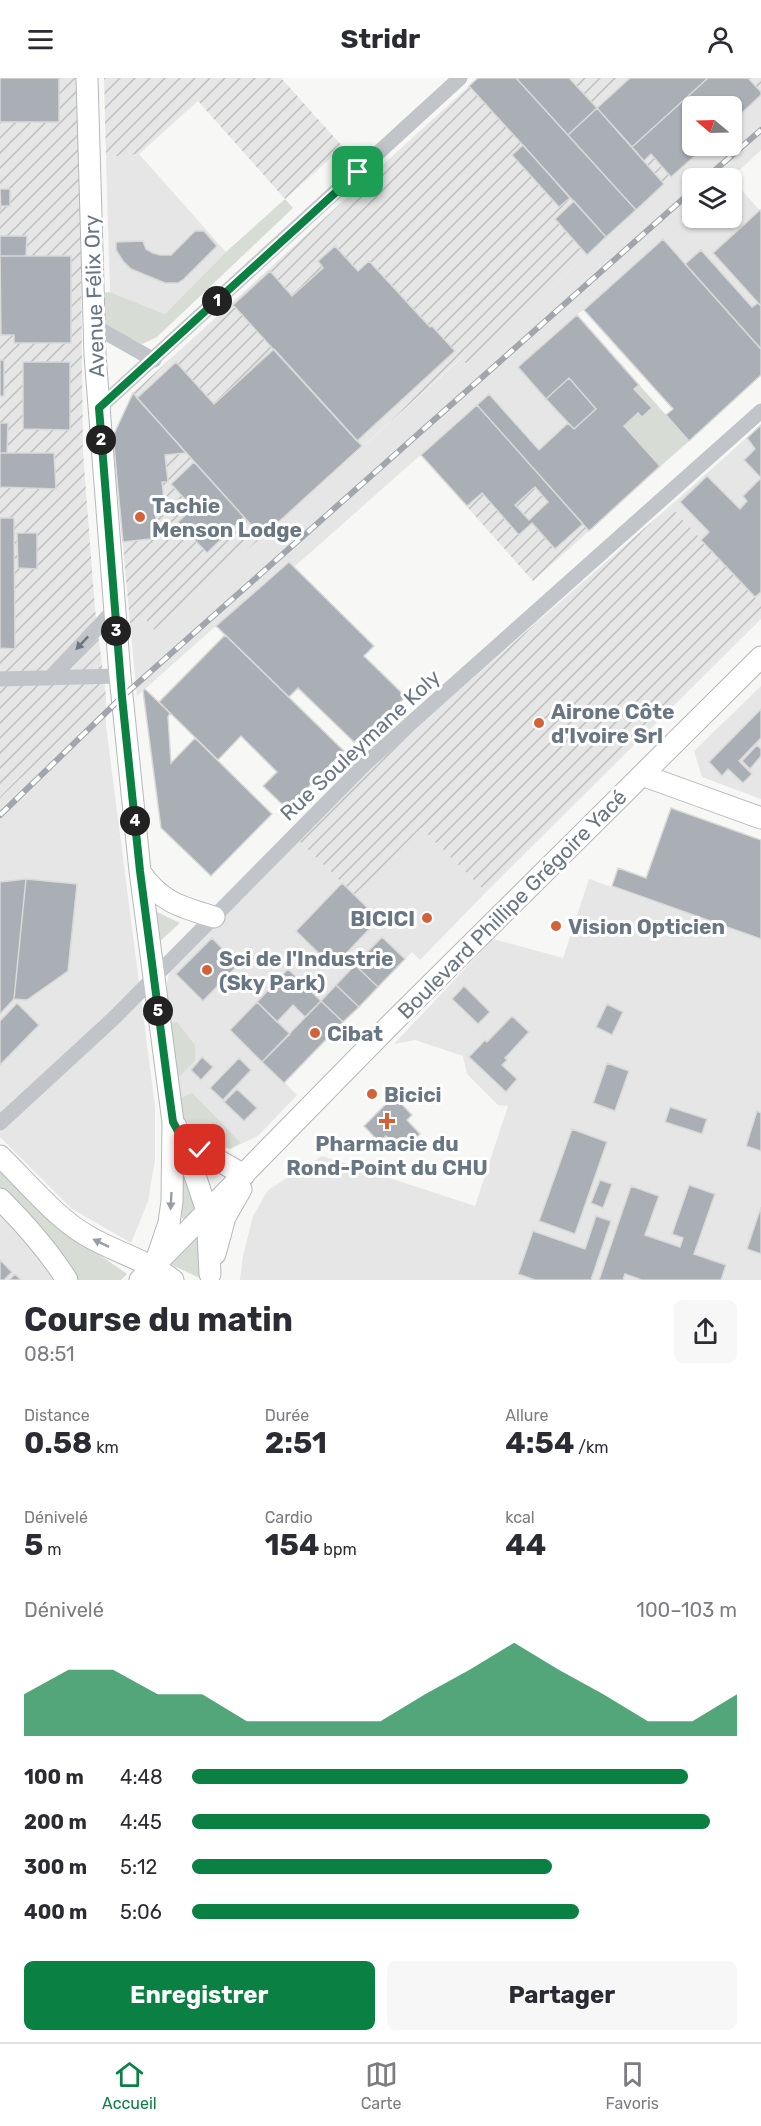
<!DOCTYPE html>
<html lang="fr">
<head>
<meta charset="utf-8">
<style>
  :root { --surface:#fff; --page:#f7f7f7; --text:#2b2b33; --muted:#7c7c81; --line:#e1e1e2; --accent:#0b8043 }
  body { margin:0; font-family:Rubik,sans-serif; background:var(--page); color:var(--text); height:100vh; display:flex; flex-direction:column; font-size:22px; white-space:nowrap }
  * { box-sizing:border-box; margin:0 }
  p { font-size:20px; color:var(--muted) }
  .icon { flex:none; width:33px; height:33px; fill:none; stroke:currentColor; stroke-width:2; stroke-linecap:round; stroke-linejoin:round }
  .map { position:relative; height:1202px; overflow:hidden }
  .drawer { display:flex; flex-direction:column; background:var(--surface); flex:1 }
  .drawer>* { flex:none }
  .needle { width:39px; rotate:289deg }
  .tools { position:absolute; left:682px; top:18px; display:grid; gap:12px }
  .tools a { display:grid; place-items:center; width:60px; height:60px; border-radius:9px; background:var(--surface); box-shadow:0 2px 4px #0004; font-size:30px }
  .pin { position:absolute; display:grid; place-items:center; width:51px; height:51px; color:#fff; margin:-26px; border-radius:12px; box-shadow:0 3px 9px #0006 }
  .km { position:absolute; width:30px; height:30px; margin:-15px; border-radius:50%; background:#222; color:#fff; font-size:16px; line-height:30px; text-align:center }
  .round { display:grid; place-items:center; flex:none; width:63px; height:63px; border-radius:9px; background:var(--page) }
  .headline { display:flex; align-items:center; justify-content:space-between; height:102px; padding:0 24px }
  h1 { font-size:33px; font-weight:700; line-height:45px }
  .figures { display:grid; grid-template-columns:repeat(3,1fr); gap:9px; height:102px; padding:6px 24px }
  .figures div { display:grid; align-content:center }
  .figures b { font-size:30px; font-weight:700 }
  .figures small { font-size:16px; font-weight:400 }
  .figures p { font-size:16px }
  .chart { height:168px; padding:12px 24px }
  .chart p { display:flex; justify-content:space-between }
  .chart svg { width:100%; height:108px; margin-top:6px; fill:var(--accent); opacity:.7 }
  .primary-button { display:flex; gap:12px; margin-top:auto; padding:12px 24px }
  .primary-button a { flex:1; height:69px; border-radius:9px; background:var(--accent); color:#fff; font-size:24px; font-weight:700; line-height:69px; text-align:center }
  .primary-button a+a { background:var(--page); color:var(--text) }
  ul { padding:0 24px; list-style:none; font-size:20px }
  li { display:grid; grid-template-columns:96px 72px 1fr; align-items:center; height:45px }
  li i { height:15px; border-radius:8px; background:var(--accent) }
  header { display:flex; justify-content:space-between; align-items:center; height:78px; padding:0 24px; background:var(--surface); font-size:27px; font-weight:700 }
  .menu { display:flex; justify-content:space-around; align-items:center; height:84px; border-top:2px solid var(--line); background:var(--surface); font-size:16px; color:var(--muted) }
  .menu a { display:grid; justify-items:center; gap:3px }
  .menu .active { color:var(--accent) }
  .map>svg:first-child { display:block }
  .built { fill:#e5e6e5 }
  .industrial { fill:url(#industrial-furrows) }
  .green { fill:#d7dcd4 }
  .building { fill:#a9afb5; stroke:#d9d9d7; stroke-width:1.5; fill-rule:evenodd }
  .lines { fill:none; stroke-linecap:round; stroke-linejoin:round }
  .secondary-casing { stroke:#b4b8bc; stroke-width:23 }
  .street { stroke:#c1c4c8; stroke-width:15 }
  .secondary { stroke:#fff; stroke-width:21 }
  .rail-casing { stroke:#a1a6ac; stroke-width:6 }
  .rail { stroke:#fff; stroke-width:4; stroke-dasharray:11; stroke-linecap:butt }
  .oneway { fill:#697683 }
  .oneway2 { fill:#969fa8 }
  .route-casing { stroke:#fff; stroke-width:12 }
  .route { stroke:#0b8043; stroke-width:8 }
  .poi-dot { fill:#d36239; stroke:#fff; stroke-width:2 }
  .labels { text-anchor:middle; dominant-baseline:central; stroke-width:6; stroke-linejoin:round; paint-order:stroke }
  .street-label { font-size:21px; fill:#697683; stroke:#fff }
  .poi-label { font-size:21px; font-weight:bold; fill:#697683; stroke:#fff; text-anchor:start }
</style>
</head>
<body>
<header><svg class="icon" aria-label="menu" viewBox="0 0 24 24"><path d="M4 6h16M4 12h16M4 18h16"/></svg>Stridr<svg class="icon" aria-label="person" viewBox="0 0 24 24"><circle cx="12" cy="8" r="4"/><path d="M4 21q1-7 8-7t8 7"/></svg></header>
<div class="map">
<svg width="761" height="1202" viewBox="0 0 761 1202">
  <defs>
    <pattern id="industrial-furrows" width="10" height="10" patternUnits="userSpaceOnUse" patternTransform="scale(1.5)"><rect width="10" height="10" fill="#e5e6e5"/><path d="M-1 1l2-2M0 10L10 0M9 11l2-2" fill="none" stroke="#bebfbf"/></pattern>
  </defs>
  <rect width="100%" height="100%" fill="#f7f7f5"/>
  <path class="built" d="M761,17v55l-30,28h-38v40h39v-39l29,33v137l-177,-39 -7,4 112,127 -100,90 -112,-126 -183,162 -6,-5 -151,134 -7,-73 17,-3 7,10 108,-93 200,-179 5,6 239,-218h26v-24z
    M139,76l87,98 -61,62 -55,-22 -4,-135z
    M761,347v179l-91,-98z
    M761,608v113l-59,-22 -8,-26z
    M106,619v29l49,381v53l-7,41 -17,42 -59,-34 -72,-72v-339z
    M421,750l65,64 -66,68 -8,-8 -127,131 12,12 -39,41 -28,13 -23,-9 -29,-26v-36l-13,-88 5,-19 128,-131 57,55z
    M589,801l172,60v341h-521l3,-24 10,-40 15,-26 54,-34 153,50 33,-100 -10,-1 -31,-31 -4,-18 -48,-16 -21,4 99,-105 70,19z
    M0,1133l22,23 34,46h-56z"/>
  <path class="industrial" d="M0,0h79l4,375 12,156 11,88 -106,101z
    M104,0h177l62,69 -58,52 -87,-98 -59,53 -33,3z
    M478,0h283v17l-29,27v-16h-39v40h13l-239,218 -6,-6 -199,179 -108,93 -8,-10 -16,3 -17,-187 20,-43z
    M477,327l112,126 -56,50 -112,-126z
    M670,428l91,98v15l-275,273 -65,-64 -66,67 -57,-55 78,-77z"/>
  <path class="green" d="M285,121l8,9 -136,129 -15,7 -35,-16 -5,-11v-24l8,-1 55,22 61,-62z
    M639,307l50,56 -29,25 -36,-40 14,-13 4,4 9,-8 -17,-20z
    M155,833l25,12 -22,20z
    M177,944l18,23v16l-17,17 -7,-55z
    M192,1015l49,50 -11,6 -23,-9 -29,-26 -1,-14z
    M178,1076l20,52 -13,14 -5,-4z
    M0,1091l58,57 69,48 -6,6h-43l-41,-56 -37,-37z
    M202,1153l2,49 -34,-16z"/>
  <path class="building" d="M0,0h59v44h-59z
    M478,0h38l120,132 -30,27 -137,-151z
    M516,0h53l28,30 -29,27z
    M630,0h78l-76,69 -35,-39z
    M708,0h40l13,14v3l-29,27v-16h-39v40h13l-35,31 -20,-23 -7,7 -12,-14z
    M597,30l67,76 -28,26 -68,-75z
    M523,67l47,53 -11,9 -47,-52z
    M0,111h10v17h-9v5z
    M574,123l32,36 -19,18 -32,-36z
    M760,132l1,2v94l-48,-53z
    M195,153h9l13,15 -33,33 -6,4h-13l-34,-14 -8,-8 -7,-11v-8l27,-1 3,8 7,4 7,2h11z
    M0,158h27l-1,20h-26z
    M663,161l98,110v26l-72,66 -23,-26 7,-6 -89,-99z
    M335,168l23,25 11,-10 61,66 2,-1 23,25 -98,90 -124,-136 37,-34 22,25 31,-28 -5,-7z
    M701,172l51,57 6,-4 3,3v43l-76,-85z
    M0,178h71v87h-57v-8h-13z
    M577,237l62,70 -5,4 18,19 -10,9 -4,-4 -14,13 36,40 -71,65 -112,-126 12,-11 50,56 29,-27 6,6 22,-20 -27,-31 -23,21 -28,-32z
    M274,271l88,97 -100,91 -125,-139 39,-36 38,42z
    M0,282h4v36h-4z
    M23,284h47v68l-47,-1z
    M569,300l27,31 -22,20 -28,-30z
    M133,315l53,60 -21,2 3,27h-6l2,17 -10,1 4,38 -35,4 -10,-106z
    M477,327l106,119 -28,25 -23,-26 -13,12 -37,-42 -15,13 -46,-51zM535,409l13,15 -19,18 -14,-15z
    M0,345h8l-1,30h-7z
    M761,347v53l-17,-18 11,-11 -8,-11z
    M0,375h54l2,36 -56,-2z
    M194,384l50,55 -37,36 -29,-31 15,-14 -22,-24z
    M707,398l33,33 7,-8 -4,-5 18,-18v114l-6,5 -54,-57 8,-8 -29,-30z
    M0,440h14l1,131 -15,-1z
    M17,455h20v36l-19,-1z
    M289,484l85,84 -10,10 42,41 -52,45 -56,-54 -9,9 -73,-71z
    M225,557l119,116 -57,58 -24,-23 14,-14 -36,-36 -23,24 -59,-58z
    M145,611l25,24 -2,4 3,46 24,-25 77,76 -61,62 -50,-48 -18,-137z
    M761,631v29l-22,23 13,13 -9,9 -15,-14 -6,7 -13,-14z
    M757,667l4,4v7l-11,13 -8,-8z
    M671,730l90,32v99l-149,-53 6,-18 28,10z
    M26,801l-12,120 -14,15v-132z
    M26,801l51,5 -9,87 -41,29 -13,-1z
    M342,805l37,36 -46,48 -37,-36z
    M382,859l23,22 -27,28 -23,-22z
    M212,860l26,27 -35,36 -27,-27z
    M355,887l23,22 -19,20 -23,-22z
    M288,891l33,32 -16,16 -12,-12 -16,17 -20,-20z
    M336,907l23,22 -16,15 -22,-21z
    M464,908l26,26 -12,12 -26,-25z
    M321,923l22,21 -59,61 -22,-21z
    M257,924l33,32 -28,28 -32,-32z
    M17,925l22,22 -39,40v-44z
    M607,926l16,8 -11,23 -16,-8z
    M512,938l17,16 -24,26 2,2 -5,5 15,14 -11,13 -37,-35 16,-17 2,2z
    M202,979l11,10 -12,13 -10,-10z
    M239,980l12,12 -28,30 -13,-12z
    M607,985l22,8 -14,40 -22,-8z
    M237,1011l20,19 -13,13 -20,-19z
    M394,1018l18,19 -5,5 13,14 -18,18 -16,-16 -7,6 -15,-16z
    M670,1029l37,12 -5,15 -37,-12z
    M757,1033l4,2v38l-15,-5z
    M572,1051l35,13 -32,92 -36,-13z
    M600,1102l12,4 -9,24 -12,-5z
    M689,1107l26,9 -21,60 32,11 -5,15h-79l-17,-6 -2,6h-24l32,-94 28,10 -14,39 35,12 3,-9 -11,-4z
    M761,1129v47l-14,-5z
    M596,1138l15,5 -20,59h-56l-17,-6 15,-43 52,18z
    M0,1182l12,12 -8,8h-4z
    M15,1196l6,6h-12z"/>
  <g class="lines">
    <g class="secondary-casing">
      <path id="secondary" d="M87,0l8,277 25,321 20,195 33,251 -1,79 -3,22 -15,44
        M642,697l119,43
        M140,794c21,30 40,35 74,45
        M175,1047l8,15 24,71 3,63
        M183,1062l61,35
        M0,1078c25,24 56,62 86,79 28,17 61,25 87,45
        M0,1121c25,25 48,51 67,81
        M215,1176l10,-37 16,-28
        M140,1202l254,-259 367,-364"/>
    </g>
    <path class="street" d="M94,248l60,34
      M99,330l361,-330
      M50,600l65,-69
      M0,601l120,-3
      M0,1045l114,-105 252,-255 395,-352"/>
    <use href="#secondary" class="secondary"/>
    <g class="rail-casing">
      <path id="rail" d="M706,100l55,-48
        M0,737l122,-118 571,-507"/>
    </g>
    <use href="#rail" class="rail"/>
  </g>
  <defs><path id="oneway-solid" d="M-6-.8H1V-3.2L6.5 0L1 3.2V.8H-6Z" transform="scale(1.5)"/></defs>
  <use class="oneway" href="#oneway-solid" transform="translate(82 565) rotate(133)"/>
  <g class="oneway2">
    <use href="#oneway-solid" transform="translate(171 1123) rotate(93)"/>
    <use href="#oneway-solid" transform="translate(101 1165) rotate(-154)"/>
  </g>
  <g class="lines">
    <g class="route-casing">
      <path id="route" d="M200,1072l-17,-10 -10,-18 -5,-36 -28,-215 -18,-174 -23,-289 259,-236"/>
    </g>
    <use href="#route" class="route"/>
  </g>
  <g class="poi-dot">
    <circle cx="140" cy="439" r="6"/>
    <circle cx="539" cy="645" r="6"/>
    <circle cx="427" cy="840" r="6"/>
    <circle cx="556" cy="848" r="6"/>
    <circle cx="207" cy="892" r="6"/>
    <circle cx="315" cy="955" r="6"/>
    <circle cx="372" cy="1016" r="6"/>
    <path d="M384 1034h6v6h6v6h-6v6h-6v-6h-6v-6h6z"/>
  </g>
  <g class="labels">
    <g class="street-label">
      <text transform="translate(94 218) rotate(-92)">Avenue Félix Ory</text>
      <text transform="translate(360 667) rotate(-43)">Rue Souleymane Koly</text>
      <text transform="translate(512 826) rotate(-45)">Boulevard Phillipe Grégoire Yacé</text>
    </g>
    <g class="poi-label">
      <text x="152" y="427">Tachie<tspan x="152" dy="24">Menson Lodge</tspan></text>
      <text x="551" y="633">Airone Côte<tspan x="551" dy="24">d'Ivoire Srl</tspan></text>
      <text x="415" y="840" text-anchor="end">BICICI</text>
      <text x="568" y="848">Vision Opticien</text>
      <text x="219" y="880">Sci de l'Industrie<tspan x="219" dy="24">(Sky Park)</tspan></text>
      <text x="327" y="955">Cibat</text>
      <text x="384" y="1016">Bicici</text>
      <text x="387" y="1065" text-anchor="middle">Pharmacie du<tspan x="387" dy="24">Rond-Point du CHU</tspan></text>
    </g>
  </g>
</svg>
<div class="tools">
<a><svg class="needle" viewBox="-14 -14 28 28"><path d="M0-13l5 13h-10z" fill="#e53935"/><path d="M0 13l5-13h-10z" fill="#7c7c81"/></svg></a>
<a><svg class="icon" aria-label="layers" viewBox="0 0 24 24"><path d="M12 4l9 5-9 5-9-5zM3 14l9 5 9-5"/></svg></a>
</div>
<div class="pin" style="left:358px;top:94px;background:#1e9e55"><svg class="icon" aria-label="arrive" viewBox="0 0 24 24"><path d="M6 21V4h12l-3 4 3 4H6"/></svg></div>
<div class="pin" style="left:200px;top:1072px;background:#d93025"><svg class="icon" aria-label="check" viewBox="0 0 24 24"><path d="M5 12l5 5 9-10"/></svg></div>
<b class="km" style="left:217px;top:223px">1</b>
<b class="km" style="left:101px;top:362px">2</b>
<b class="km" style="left:116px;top:553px">3</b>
<b class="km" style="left:135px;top:743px">4</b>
<b class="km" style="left:158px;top:933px">5</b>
</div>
<section class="drawer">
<div class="headline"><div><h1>Course du matin</h1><p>08:51</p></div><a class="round"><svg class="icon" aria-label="share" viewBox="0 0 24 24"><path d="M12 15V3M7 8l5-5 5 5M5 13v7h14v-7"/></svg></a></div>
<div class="figures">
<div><p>Distance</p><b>0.58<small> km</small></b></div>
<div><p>Durée</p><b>2:51</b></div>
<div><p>Allure</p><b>4:54<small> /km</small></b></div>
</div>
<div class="figures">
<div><p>Dénivelé</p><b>5<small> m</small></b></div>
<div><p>Cardio</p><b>154<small> bpm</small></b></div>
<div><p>kcal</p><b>44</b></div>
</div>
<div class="chart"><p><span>Dénivelé</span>100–103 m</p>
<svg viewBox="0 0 160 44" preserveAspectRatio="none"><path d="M0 44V27L10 17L20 17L30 27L40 27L50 38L60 38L70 38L80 38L90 27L100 17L110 6L120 17L130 27L140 38L150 38L160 27V44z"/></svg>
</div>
<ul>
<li><b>100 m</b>4:48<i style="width:91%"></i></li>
<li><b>200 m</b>4:45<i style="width:95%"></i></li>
<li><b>300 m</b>5:12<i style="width:66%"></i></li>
<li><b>400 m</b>5:06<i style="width:71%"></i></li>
</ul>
<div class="primary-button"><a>Enregistrer</a><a>Partager</a></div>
</section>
<nav class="menu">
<a class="active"><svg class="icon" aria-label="home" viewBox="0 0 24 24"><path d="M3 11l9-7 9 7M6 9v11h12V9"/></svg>Accueil</a>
<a><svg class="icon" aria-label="map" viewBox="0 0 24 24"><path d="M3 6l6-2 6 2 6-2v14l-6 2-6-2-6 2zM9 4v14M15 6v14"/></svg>Carte</a>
<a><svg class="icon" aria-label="saved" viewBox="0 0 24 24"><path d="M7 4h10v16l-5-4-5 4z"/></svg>Favoris</a>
</nav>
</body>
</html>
